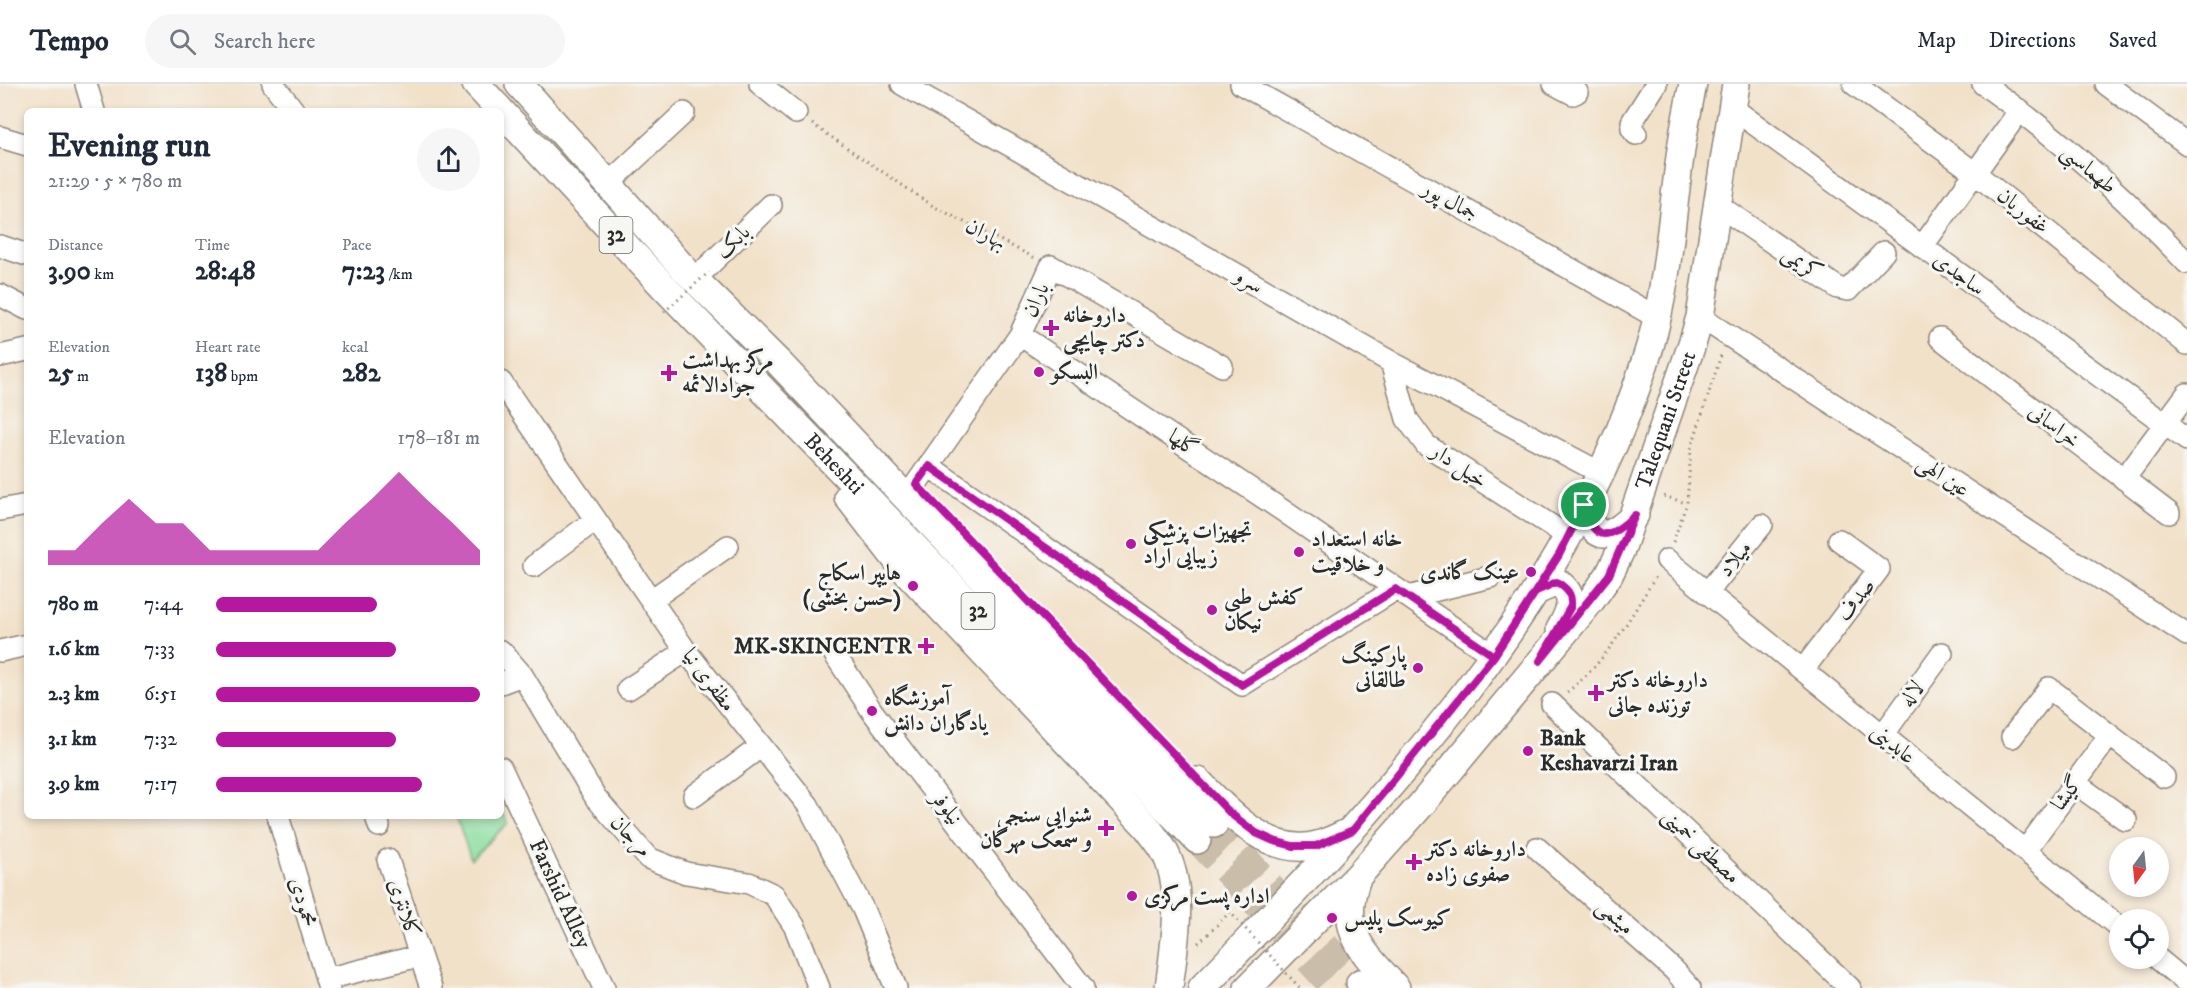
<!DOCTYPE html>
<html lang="en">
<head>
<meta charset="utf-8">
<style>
  :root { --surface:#fff; --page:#f6f6f7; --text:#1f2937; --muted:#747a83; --line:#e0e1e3; --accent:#b5179e }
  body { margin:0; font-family:"IM FELL DW Pica",Amiri,serif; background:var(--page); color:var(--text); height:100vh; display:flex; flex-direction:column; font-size:22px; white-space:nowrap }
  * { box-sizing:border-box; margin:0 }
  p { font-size:20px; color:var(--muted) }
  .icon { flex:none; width:33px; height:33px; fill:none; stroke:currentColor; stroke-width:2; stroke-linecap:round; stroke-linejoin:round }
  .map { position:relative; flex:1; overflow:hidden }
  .sheet { position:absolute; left:24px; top:24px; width:480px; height:711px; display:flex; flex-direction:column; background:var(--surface); border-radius:9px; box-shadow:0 3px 9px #0003 }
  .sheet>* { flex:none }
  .needle { width:39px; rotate:195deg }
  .tools { position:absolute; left:2109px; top:753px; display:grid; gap:12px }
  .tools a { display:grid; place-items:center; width:60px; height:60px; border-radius:50%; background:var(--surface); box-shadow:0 3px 9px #0003; font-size:30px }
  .pin { position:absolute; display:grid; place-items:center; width:51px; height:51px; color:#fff; margin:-26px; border:3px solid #fff; border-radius:50%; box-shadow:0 2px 6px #0007 }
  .round { display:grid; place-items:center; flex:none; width:63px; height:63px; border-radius:32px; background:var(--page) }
  .summary { display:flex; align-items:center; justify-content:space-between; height:102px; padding:0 24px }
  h1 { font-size:33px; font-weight:700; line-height:45px }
  .stats { display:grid; grid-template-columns:repeat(3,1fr); gap:9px; height:102px; padding:6px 24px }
  .stats div { display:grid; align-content:center }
  .stats b { font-size:26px; font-weight:700 }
  .stats small { font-size:16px; font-weight:400 }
  .stats p { font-size:16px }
  .chart { height:168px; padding:12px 24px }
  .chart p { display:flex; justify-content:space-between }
  .chart svg { width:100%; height:108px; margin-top:6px; fill:var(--accent); opacity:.7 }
  ul { padding:0 24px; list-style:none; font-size:20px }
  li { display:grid; grid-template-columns:96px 72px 1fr; align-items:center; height:45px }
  li i { height:15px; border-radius:8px; background:var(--accent) }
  header { display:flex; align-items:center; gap:36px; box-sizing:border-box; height:84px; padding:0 30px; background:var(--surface); border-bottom:2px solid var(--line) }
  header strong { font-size:28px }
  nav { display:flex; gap:33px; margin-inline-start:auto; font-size:21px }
  .search { width:420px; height:54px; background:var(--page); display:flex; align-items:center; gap:15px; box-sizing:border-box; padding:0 21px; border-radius:33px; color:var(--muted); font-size:22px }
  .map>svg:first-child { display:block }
  .green { fill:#8bde9f; stroke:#5b8465; stroke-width:1.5 }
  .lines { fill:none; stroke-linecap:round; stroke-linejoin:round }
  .major-tunnel { stroke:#cabda9; stroke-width:27; stroke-dasharray:27 14; stroke-linecap:butt }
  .minor-casing { stroke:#8e867a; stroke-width:24 }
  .major-casing { stroke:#8e867a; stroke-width:30 }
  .path { stroke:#8e867a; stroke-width:3; stroke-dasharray:1.5 4.5; stroke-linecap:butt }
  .minor { stroke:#fff; stroke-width:21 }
  .major { stroke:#fff; stroke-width:27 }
  .path-bridge { stroke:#8e867a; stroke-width:3; stroke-dasharray:1.5 4.5; stroke-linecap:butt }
  .route-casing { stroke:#fff; stroke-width:12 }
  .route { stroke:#b5179e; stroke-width:8 }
  .poi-dot { fill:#b5179e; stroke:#f6f6f2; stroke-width:2 }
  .labels { text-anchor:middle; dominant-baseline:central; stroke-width:6; stroke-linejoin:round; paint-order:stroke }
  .shield { fill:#f6f6f2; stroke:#686867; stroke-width:1.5 }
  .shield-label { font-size:21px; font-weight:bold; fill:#2b2b2b }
  .street-label { font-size:22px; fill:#2b2b2b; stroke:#f6f6f2 }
  .poi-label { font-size:22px; font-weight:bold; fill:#2b2b2b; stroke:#f6f6f2; text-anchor:start }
</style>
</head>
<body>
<header>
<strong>Tempo</strong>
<div class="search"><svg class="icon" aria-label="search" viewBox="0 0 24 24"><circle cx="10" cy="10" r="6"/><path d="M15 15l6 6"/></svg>Search here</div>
<nav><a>Map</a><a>Directions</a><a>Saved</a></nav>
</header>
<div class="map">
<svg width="2187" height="904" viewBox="0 0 2187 904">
  <rect width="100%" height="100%" fill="#f6f6f2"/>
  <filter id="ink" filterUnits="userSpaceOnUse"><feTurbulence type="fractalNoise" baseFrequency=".0167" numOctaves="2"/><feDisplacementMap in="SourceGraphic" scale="12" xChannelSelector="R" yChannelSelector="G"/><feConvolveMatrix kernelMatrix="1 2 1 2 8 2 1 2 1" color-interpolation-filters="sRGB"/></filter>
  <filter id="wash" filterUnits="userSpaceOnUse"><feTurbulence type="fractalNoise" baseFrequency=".008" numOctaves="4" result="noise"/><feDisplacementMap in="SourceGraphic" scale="24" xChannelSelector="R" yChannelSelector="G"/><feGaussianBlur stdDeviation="1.35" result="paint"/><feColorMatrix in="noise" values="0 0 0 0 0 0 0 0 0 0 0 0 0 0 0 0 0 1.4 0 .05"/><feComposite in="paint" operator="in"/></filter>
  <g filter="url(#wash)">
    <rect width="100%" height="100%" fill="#f2e1c9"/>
    <path class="green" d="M501,724l7,15 -37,36 -15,-43h45z"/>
  </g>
  <g filter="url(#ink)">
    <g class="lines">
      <path class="major-tunnel" d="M1214,740l146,159
        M1197,756l137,148"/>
      <g class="minor-casing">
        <path id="minor" d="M86,0l8,27
          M273,0l21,27
          M760,0l36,29
          M902,0l489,278 208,110
          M1241,0l417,234
          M1554,0l19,10 4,-2
          M1854,0l121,89 212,171
          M1983,0c74,52 142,113 204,179
          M2106,0l81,60
          M1731,23l456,333
          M1636,50l-4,-5v-7l24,-38
          M0,53l27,8
          M609,99l75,-70
          M1715,119l123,85 10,2 36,-38
          M0,162l27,9
          M1922,163l98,-137
          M694,196l77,-75
          M0,211l27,14
          M1700,233l487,318
          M1020,251l262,175 212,146
          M1940,254l229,175
          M0,272l27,-6
          M1391,278l16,57 19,26 143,92
          M501,298l185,269 122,154 55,104 33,79
          M929,382l313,219 154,-96
          M2124,395l63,-85
          M916,400l104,-149 31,-69 171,100
          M0,426l27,-5
          M1667,476l453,368
          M534,482l61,-46
          M1707,509l55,-68
          M1408,513l82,-20
          M651,516l77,-54
          M0,567l27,-6
          M501,567l21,24 74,123 52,60 38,15 63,10 25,12 21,32 24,61
          M835,571l37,56 211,277
          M1803,586l76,-101 -40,-29
          M501,599l21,-8
          M628,605l58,-38
          M1552,620l298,284
          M1883,651l59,-82
          M2012,653l37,-49 115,89
          M501,684l103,220
          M2075,699l51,37
          M694,712l66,-49
          M278,732l51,172
          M376,732l3,10
          M1537,764l137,122 16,18
          M2025,767l84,-115
          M388,776l43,128
          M2157,874l30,25
          M326,895l93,-23"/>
      </g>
      <g class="major-casing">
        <g id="major">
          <path id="s1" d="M476,0l188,203 533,553"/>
          <path d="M519,0l166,186 96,95 433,459"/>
          <path d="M848,413l55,71 244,259c5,7 11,14 16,22 23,39 11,97 6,139"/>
          <path d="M1584,421c10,40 26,34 51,10"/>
          <path d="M1536,507l21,-9c20,14 14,28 3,47"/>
          <path d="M1198,697c29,30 71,77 119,64 10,-2 20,-8 30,-12"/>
          <path d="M1357,794c-19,53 5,73 39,110"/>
          <path d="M1360,899l5,5"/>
          <path d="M1202,904c181,-186 372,-388 448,-642 18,-62 21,-126 30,-189 3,-24 8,-49 13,-73"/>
          <path id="s2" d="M1248,904l110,-112 63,-71 169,-203 19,-27 12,-25 72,-209 7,-24 36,-233"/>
        </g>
      </g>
      <path class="path" d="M812,40l121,82 102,52
        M1664,412l22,7
        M1673,458l14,-39 4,-54 30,-94
        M1567,608c40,-30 63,-75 90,-117
        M1198,859l10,-9"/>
      <use href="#minor" class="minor"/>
      <use href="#major" class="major"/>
      <path class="path-bridge" d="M664,228l45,-40
        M1208,850l22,-22 70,76"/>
    </g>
  </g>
  <g class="lines" filter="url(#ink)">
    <g class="route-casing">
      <path id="route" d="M1584,421l-25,50 -65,101 -98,-67 -154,96 -313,-219 -13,18 315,330 25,19 18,8 19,5h23l37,-16 141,-174 42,-65 21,-9c10,7 15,11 14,24l-31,55 69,-86 26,-60c-25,24 -41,30 -51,-10"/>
    </g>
    <use href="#route" class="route"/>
  </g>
  <g class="poi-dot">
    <path d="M1048 235h6v6h6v6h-6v6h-6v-6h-6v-6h6z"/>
    <circle cx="1039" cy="288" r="6"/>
    <path d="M666 280h6v6h6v6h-6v6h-6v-6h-6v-6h6z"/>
    <circle cx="1131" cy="460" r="6"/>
    <circle cx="1299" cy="468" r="6"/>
    <circle cx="1531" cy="488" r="6"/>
    <circle cx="913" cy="502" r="6"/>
    <circle cx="1212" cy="526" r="6"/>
    <path d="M923 553h6v6h6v6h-6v6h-6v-6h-6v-6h6z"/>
    <circle cx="1418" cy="584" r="6"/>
    <path d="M1593 600h6v6h6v6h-6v6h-6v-6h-6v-6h6z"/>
    <circle cx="872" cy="627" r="6"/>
    <circle cx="1528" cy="667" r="6"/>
    <path d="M1103 735h6v6h6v6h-6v6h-6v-6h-6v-6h6z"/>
    <path d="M1411 769h6v6h6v6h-6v6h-6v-6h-6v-6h6z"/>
    <circle cx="1132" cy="812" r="6"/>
    <circle cx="1332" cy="834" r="6"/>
  </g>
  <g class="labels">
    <g class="shield">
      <rect x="599.5" y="133" width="33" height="36" rx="4.5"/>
      <rect x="961.5" y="509" width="33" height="36" rx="4.5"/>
    </g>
    <g class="shield-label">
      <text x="616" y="151">32</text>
      <text x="978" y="527">32</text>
    </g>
    <g class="street-label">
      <text transform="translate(2089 85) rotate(40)">طهماسبی</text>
      <text transform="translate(1450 117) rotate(29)">جمال پور</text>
      <text transform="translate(2023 127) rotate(39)">غفوریان</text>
      <text transform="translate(986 150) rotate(28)">بهاران</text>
      <text transform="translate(733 158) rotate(-44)">بابک</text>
      <text transform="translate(1802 179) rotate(35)">کریمی</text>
      <text transform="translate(1959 190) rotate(36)">ساجدی</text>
      <text transform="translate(1249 197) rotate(30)">سرو</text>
      <text transform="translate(1036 216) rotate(-66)">باران</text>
      <text stroke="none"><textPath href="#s2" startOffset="714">Talequani Street</textPath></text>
      <text transform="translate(2054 342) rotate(37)">خراسانی</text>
      <text transform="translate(1183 359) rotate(34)">گلها</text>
      <text stroke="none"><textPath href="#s1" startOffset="522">Beheshti</textPath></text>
      <text transform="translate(1459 382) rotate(34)">خیل دار</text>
      <text transform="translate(1943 392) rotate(33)">عین الهی</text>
      <text transform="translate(1735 475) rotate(-51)">میلاد</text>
      <text transform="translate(1856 516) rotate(-53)">صدف</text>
      <text transform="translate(709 596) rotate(53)">مظفری نیا</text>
      <text transform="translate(1912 610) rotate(-54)">لاله</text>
      <text transform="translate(1893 660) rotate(39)">عابدینی</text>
      <text transform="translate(2067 709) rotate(-54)">گیشا</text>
      <text transform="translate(947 724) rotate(53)">نیلوفر</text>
      <text transform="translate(631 752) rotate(46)">مرجان</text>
      <text transform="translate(1701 762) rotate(44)">مصطفی خمینی</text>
      <text transform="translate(560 810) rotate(65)">Farshid Alley</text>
      <text transform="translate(303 818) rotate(74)">محمودی</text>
      <text transform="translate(404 824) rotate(72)">کلانتری</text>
      <text transform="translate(1615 833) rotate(42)">میثمی</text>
    </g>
    <g class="poi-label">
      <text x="1063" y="231">داروخانه<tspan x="1063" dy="25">دکتر چایچی</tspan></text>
      <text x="682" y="276">مرکز بهداشت<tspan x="682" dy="25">جوادالائمه</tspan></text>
      <text x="1051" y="288">البسکو</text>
      <text x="1143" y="447">تجهیزات پزشکی<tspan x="1143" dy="25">زیبایی آراد</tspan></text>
      <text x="1311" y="455">خانه استعداد<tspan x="1311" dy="25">و خلاقیت</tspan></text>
      <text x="1519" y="488" text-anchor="end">عینک گاندی</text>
      <text x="901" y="489" text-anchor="end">هایپر اسکاج<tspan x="901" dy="25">(حسن بخشی)</tspan></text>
      <text x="1224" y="513">کفش طبی<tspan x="1224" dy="25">نیکان</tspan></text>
      <text x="912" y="562" text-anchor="end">MK-SKINCENTR</text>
      <text x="1406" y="571" text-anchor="end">پارکینگ<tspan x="1406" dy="25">طالقانی</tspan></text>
      <text x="1608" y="596">داروخانه دکتر<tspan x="1608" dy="25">توزنده جانی</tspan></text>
      <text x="884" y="614">آموزشگاه<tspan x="884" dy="25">یادگاران دانش</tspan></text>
      <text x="1540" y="654">Bank<tspan x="1540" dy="25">Keshavarzi Iran</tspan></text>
      <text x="1092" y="731" text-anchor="end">شنوایی سنجی<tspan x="1092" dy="25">و سمعک مهرگان</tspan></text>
      <text x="1426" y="765">داروخانه دکتر<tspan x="1426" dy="25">صفوی زاده</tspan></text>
      <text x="1144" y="812">اداره پست مرکزی</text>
      <text x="1344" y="834">کیوسک پلیس</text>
    </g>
  </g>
</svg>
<div class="tools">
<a><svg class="needle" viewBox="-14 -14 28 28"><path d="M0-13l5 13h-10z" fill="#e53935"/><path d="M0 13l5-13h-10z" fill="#747a83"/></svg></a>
<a><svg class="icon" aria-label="locate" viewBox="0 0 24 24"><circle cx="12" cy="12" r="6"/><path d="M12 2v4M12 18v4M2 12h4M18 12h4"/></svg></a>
</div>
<div class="pin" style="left:1584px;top:421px;background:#1e9e55"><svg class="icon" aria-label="arrive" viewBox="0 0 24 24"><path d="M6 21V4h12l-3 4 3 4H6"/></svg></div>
<section class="sheet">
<div class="summary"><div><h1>Evening run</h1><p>21:29 · 5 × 780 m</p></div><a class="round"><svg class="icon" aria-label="share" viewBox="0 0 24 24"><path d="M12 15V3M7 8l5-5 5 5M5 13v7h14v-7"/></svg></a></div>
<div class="stats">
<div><p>Distance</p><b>3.90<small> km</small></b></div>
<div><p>Time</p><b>28:48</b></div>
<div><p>Pace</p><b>7:23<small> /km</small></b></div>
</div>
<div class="stats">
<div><p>Elevation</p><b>25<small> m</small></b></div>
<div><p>Heart rate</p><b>138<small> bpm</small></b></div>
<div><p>kcal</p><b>282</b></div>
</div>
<div class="chart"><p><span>Elevation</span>178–181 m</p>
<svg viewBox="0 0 160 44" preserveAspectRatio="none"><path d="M0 44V38L10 38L20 27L30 17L40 27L50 27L60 38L70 38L80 38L90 38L100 38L110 27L120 17L130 6L140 17L150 27L160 38V44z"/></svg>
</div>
<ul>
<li><b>780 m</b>7:44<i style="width:61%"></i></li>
<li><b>1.6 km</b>7:33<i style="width:68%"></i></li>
<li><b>2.3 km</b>6:51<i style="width:100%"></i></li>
<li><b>3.1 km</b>7:32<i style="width:68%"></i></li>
<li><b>3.9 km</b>7:17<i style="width:78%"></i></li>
</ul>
</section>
</div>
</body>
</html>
